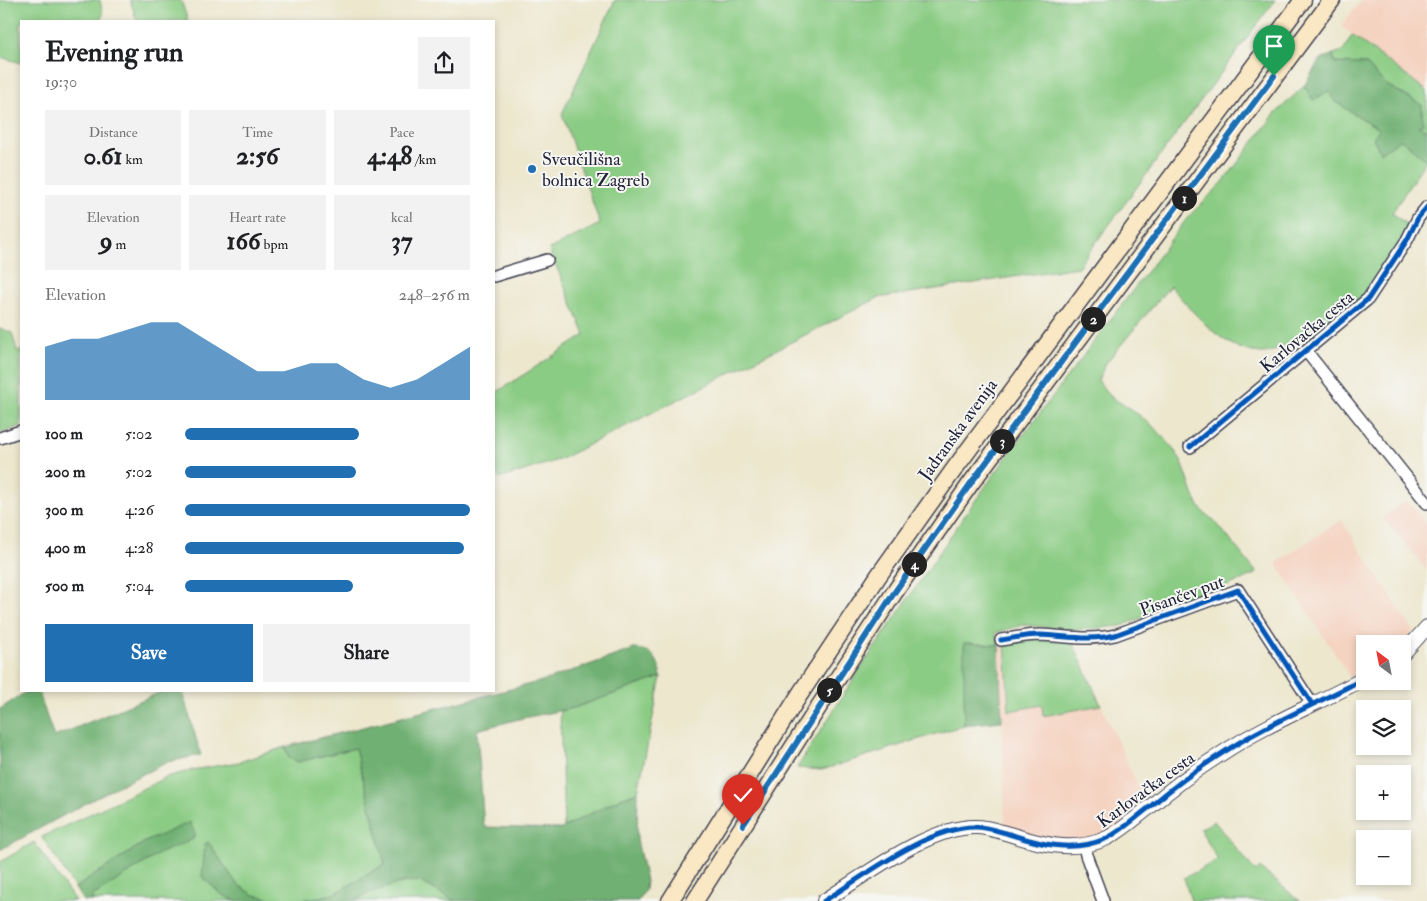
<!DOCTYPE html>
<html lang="en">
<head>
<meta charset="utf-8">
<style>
  :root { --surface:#fff; --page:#f2f2f2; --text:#202124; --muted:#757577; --accent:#1f6fb2 }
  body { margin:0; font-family:"IM FELL Double Pica",serif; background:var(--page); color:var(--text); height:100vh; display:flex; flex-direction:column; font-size:19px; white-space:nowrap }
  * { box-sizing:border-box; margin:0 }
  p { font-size:16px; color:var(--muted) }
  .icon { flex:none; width:28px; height:28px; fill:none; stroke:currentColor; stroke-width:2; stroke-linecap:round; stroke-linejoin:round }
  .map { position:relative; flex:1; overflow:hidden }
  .side { position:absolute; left:20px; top:20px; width:475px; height:672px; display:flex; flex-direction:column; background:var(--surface); border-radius:0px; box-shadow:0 2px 8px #0003 }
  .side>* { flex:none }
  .needle { width:32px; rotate:328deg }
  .buttons { position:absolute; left:1356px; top:635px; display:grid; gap:10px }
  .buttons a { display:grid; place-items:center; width:55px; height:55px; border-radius:0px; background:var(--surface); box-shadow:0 2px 8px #0003; font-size:25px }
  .pin { position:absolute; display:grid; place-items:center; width:42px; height:42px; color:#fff; margin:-51px -21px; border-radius:50% 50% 50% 0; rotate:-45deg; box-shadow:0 0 5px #0007 }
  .pin .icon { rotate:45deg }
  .km { position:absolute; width:25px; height:25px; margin:-12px; border-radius:50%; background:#222; color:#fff; font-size:14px; line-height:25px; text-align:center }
  .round { display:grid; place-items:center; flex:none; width:52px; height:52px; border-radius:0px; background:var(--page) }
  .overview { display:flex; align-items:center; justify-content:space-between; height:85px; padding:0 25px }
  h1 { font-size:28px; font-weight:700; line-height:38px }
  .figures { display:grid; grid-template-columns:repeat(3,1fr); gap:8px; height:85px; padding:5px 25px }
  .figures div { display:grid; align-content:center; border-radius:0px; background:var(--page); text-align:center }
  .figures b { font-size:25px; font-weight:700 }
  .figures small { font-size:14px; font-weight:400 }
  .figures p { font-size:14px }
  .chart { height:140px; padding:10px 25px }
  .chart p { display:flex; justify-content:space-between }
  .chart svg { width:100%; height:90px; margin-top:5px; fill:var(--accent); opacity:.7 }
  .primary-button { display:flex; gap:10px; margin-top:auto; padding:10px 25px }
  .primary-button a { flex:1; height:58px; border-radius:0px; background:var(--accent); color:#fff; font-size:20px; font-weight:700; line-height:58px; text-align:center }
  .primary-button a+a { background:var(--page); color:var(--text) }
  ul { padding:0 25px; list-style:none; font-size:16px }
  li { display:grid; grid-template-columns:80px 60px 1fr; align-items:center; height:38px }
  li i { height:12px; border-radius:6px; background:var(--accent) }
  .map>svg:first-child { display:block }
  .built { fill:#f5d3c1 }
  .green { fill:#8bcc84; stroke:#567760 }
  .forest { fill:#70b072; stroke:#496956 }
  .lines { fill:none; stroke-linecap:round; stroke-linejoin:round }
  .minor-casing { stroke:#404051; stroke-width:14 }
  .tertiary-casing { stroke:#404051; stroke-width:16 }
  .secondary-casing { stroke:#404051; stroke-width:19 }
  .minor { stroke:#fff; stroke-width:11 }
  .tertiary { stroke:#fff; stroke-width:14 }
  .secondary { stroke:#fae7c3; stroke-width:16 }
  .cycleway-casing { stroke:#f6f6f2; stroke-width:8 }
  .cycleway { stroke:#0057b8; stroke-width:5 }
  .route-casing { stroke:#fff; stroke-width:10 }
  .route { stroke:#1f6fb2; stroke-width:6 }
  .poi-dot { fill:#1f6fb2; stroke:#f6f6f2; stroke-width:2 }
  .labels { text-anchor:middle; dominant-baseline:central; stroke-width:4; stroke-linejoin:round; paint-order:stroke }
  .poi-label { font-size:18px; fill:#22223b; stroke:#f6f6f2; text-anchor:start }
  .street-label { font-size:18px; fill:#22223b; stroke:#f6f6f2 }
</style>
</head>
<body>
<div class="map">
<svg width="1427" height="901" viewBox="0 0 1427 901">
  <rect width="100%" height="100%" fill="#f6f6f2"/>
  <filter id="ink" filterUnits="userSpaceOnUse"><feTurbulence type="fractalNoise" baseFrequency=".02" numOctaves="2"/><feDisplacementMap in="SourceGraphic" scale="10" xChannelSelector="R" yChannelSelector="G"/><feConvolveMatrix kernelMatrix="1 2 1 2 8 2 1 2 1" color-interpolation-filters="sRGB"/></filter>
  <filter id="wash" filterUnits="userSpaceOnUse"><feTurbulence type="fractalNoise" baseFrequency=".0096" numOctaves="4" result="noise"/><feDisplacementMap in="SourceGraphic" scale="20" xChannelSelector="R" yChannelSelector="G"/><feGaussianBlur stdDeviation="1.12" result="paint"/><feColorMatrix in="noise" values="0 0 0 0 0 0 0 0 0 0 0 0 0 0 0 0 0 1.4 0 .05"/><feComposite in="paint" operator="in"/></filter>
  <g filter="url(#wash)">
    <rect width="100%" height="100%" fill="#ede7ce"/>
    <path class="built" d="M1361,0h63l3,2v89l-86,-65z
      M1407,500l20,24v46l-45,-53z
      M1341,520l72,110 -10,15 -38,-1v29l-13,7 -76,-117z
      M1072,641l74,163 -41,31 -38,8 -62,-15 -6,-183z"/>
    <path class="green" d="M0,0h100l3,15 -4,6h-78v42l-21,-6z
      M130,0h51l7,21h-51z
      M615,0h660l-197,267 -200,31 -317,161 -62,20 -5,-13v-72l91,-59 -36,-86 51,-25 -38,-110z
      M1352,35l75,56v39l-10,-4 5,-21 -37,-21 -19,-20 -31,-1 -2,-9 10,-3z
      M1304,86l9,14 16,-9 5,10 45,28 22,10 25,21 -34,53 18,14 -36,57 -15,17 -49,42 -10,-6c-10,6 -28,17 -39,16 -39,-2 -67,-41 -91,-67l-64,77 -8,17c3,4 6,9 9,13 9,9 22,14 32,22 15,11 27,24 38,39 15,23 12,52 37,66l43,53 -32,14 -104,39 -47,4 -51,-5 -28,8 4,12 -34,-2 -1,82 -142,45 -25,-2 61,-96 109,-160 42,-58 179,-237 35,-35 51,-67z
      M0,328l12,5 5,18 4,-1v76l-21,7z
      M1029,639l43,2 29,64 -58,11 -1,-11 -33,6 -4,-68z
      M661,677l-23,115 -17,6 -57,29 -4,-116 14,-3z
      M285,747l4,11 9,4 57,-14 30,116 -51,30 -31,6 -32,-1 -17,-4 -17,-11 -29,-42 -6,35 19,17 14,7h-141l-3,-4 69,-44 33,-14 -3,-16 -45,19 -70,46 -33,-51 125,-60 25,-7 47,-8z
      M1214,821l42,51 4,-4 40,33h-109l-7,-23 34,-18 -18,-31z
      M34,842l41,59h-75v-39z
      M419,881l36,20h-101c20,-12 42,-19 65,-20z"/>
    <path class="forest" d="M1333,54l2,9 31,1 19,20 37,21 1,19 -5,2 9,4v28l-1,2 -25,-21 -21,14 -7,-15 6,-9 -45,-28 -5,-10 -16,9 -9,-14 15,-25z
      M964,643l35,2 3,76 -38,4z
      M634,649c19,0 25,11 27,28l-87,31 -51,10 -46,12 7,97 77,2 60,-31 17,-6 -1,48 9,41 -1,9 -7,11h-183l-36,-20 -16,1 -37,12 -12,7h-119l-14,-7 -19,-17 3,-33 3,-2 29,42 17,11 17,4 32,1 31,-6 51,-30 -30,-116 -57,14 -9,-4 -4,-11 261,-67z
      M27,691h11l16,46 109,-46h19l19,64 -33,7 -52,25 -116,63v-141z
      M190,822l5,12 -2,5 -33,14 -69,44 3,4h-11l-8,-13 70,-46z"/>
  </g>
  <g filter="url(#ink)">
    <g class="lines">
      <g class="minor-casing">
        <path id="minor" d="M494,276l53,-16
          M1306,351l121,152
          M0,438l21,-7
          M1190,447l178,-148 39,-59 11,-22 9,-11
          M1001,640c13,-2 26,-5 39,-5 26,1 50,6 75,0l123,-45 74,114
          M1084,845l2,10 17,46"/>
      </g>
      <g class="tertiary-casing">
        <path id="tertiary" d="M1402,655l25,-28
          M824,901c40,-25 105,-75 152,-74 11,0 22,4 33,7 32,10 63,19 96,5 16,-7 31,-22 46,-33 22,-19 45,-36 70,-52 45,-30 96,-50 144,-76"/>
      </g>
      <g class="secondary-casing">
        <path id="secondary" d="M670,901l130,-207 79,-119 76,-107 348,-468
          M695,901l123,-193 76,-115 77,-110 361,-483"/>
      </g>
      <use href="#minor" class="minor"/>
      <use href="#tertiary" class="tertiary"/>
      <use href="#secondary" class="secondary"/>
      <g class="cycleway-casing">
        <path id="cycleway" d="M1190,447l178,-148 39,-59 11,-22 9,-11
          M1001,640c13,-2 26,-5 39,-5 26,1 50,6 75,0l123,-45 74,114
          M824,901c40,-25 105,-75 152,-74 11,0 22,4 33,7 32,10 63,19 96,5 16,-7 31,-22 46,-33 22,-19 45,-36 70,-52 45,-30 96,-50 144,-76"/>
      </g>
      <use href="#cycleway" class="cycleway"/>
    </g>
  </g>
  <g class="lines" filter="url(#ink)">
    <g class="route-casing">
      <path id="route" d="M743,825l151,-232 77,-110 303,-407"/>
    </g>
    <use href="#route" class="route"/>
  </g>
  <circle class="poi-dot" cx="532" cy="169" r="5"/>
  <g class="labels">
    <g class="poi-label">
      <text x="542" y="159">Sveučilišna<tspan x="542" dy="21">bolnica Zagreb</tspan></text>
    </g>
    <g class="street-label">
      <text transform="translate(1307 332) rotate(-40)">Karlovačka cesta</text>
      <text transform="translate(958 430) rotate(-54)">Jadranska avenija</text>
      <text transform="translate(1182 596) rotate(-20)">Pisančev put</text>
      <text transform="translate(1146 790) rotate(-36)">Karlovačka cesta</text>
    </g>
  </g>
</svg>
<div class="buttons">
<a><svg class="needle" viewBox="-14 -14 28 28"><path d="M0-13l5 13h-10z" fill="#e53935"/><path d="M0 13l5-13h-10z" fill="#757577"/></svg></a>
<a><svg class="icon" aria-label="layers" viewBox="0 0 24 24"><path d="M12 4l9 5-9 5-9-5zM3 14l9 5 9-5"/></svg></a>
<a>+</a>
<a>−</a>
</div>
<div class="pin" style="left:1274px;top:76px;background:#1e9e55"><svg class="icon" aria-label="arrive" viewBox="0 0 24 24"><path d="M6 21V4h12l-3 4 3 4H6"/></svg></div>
<div class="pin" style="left:743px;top:825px;background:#d93025"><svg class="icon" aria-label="check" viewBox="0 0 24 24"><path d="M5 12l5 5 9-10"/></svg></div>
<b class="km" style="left:1184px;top:198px">1</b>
<b class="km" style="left:1093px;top:319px">2</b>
<b class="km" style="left:1002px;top:441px">3</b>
<b class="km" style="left:914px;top:564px">4</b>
<b class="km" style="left:829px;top:690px">5</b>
<section class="side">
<div class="overview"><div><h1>Evening run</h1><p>19:30</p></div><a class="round"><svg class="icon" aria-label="share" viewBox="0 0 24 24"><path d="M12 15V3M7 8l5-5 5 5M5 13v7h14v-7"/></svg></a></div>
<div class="figures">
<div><p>Distance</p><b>0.61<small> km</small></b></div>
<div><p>Time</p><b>2:56</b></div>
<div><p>Pace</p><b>4:48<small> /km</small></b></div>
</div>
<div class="figures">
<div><p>Elevation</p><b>9<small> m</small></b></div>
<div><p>Heart rate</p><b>166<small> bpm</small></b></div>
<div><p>kcal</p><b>37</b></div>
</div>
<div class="chart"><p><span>Elevation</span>248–256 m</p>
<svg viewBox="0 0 160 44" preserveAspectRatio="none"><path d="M0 44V18L10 14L20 14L30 10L40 6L50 6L60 14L70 22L80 30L90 30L100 26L110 26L120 34L130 38L140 34L150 26L160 18V44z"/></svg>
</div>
<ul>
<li><b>100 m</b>5:02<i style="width:61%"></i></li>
<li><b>200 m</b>5:02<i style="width:60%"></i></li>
<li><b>300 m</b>4:26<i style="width:100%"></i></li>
<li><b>400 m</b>4:28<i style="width:98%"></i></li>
<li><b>500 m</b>5:04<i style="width:59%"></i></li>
</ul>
<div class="primary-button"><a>Save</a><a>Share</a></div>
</section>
</div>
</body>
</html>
